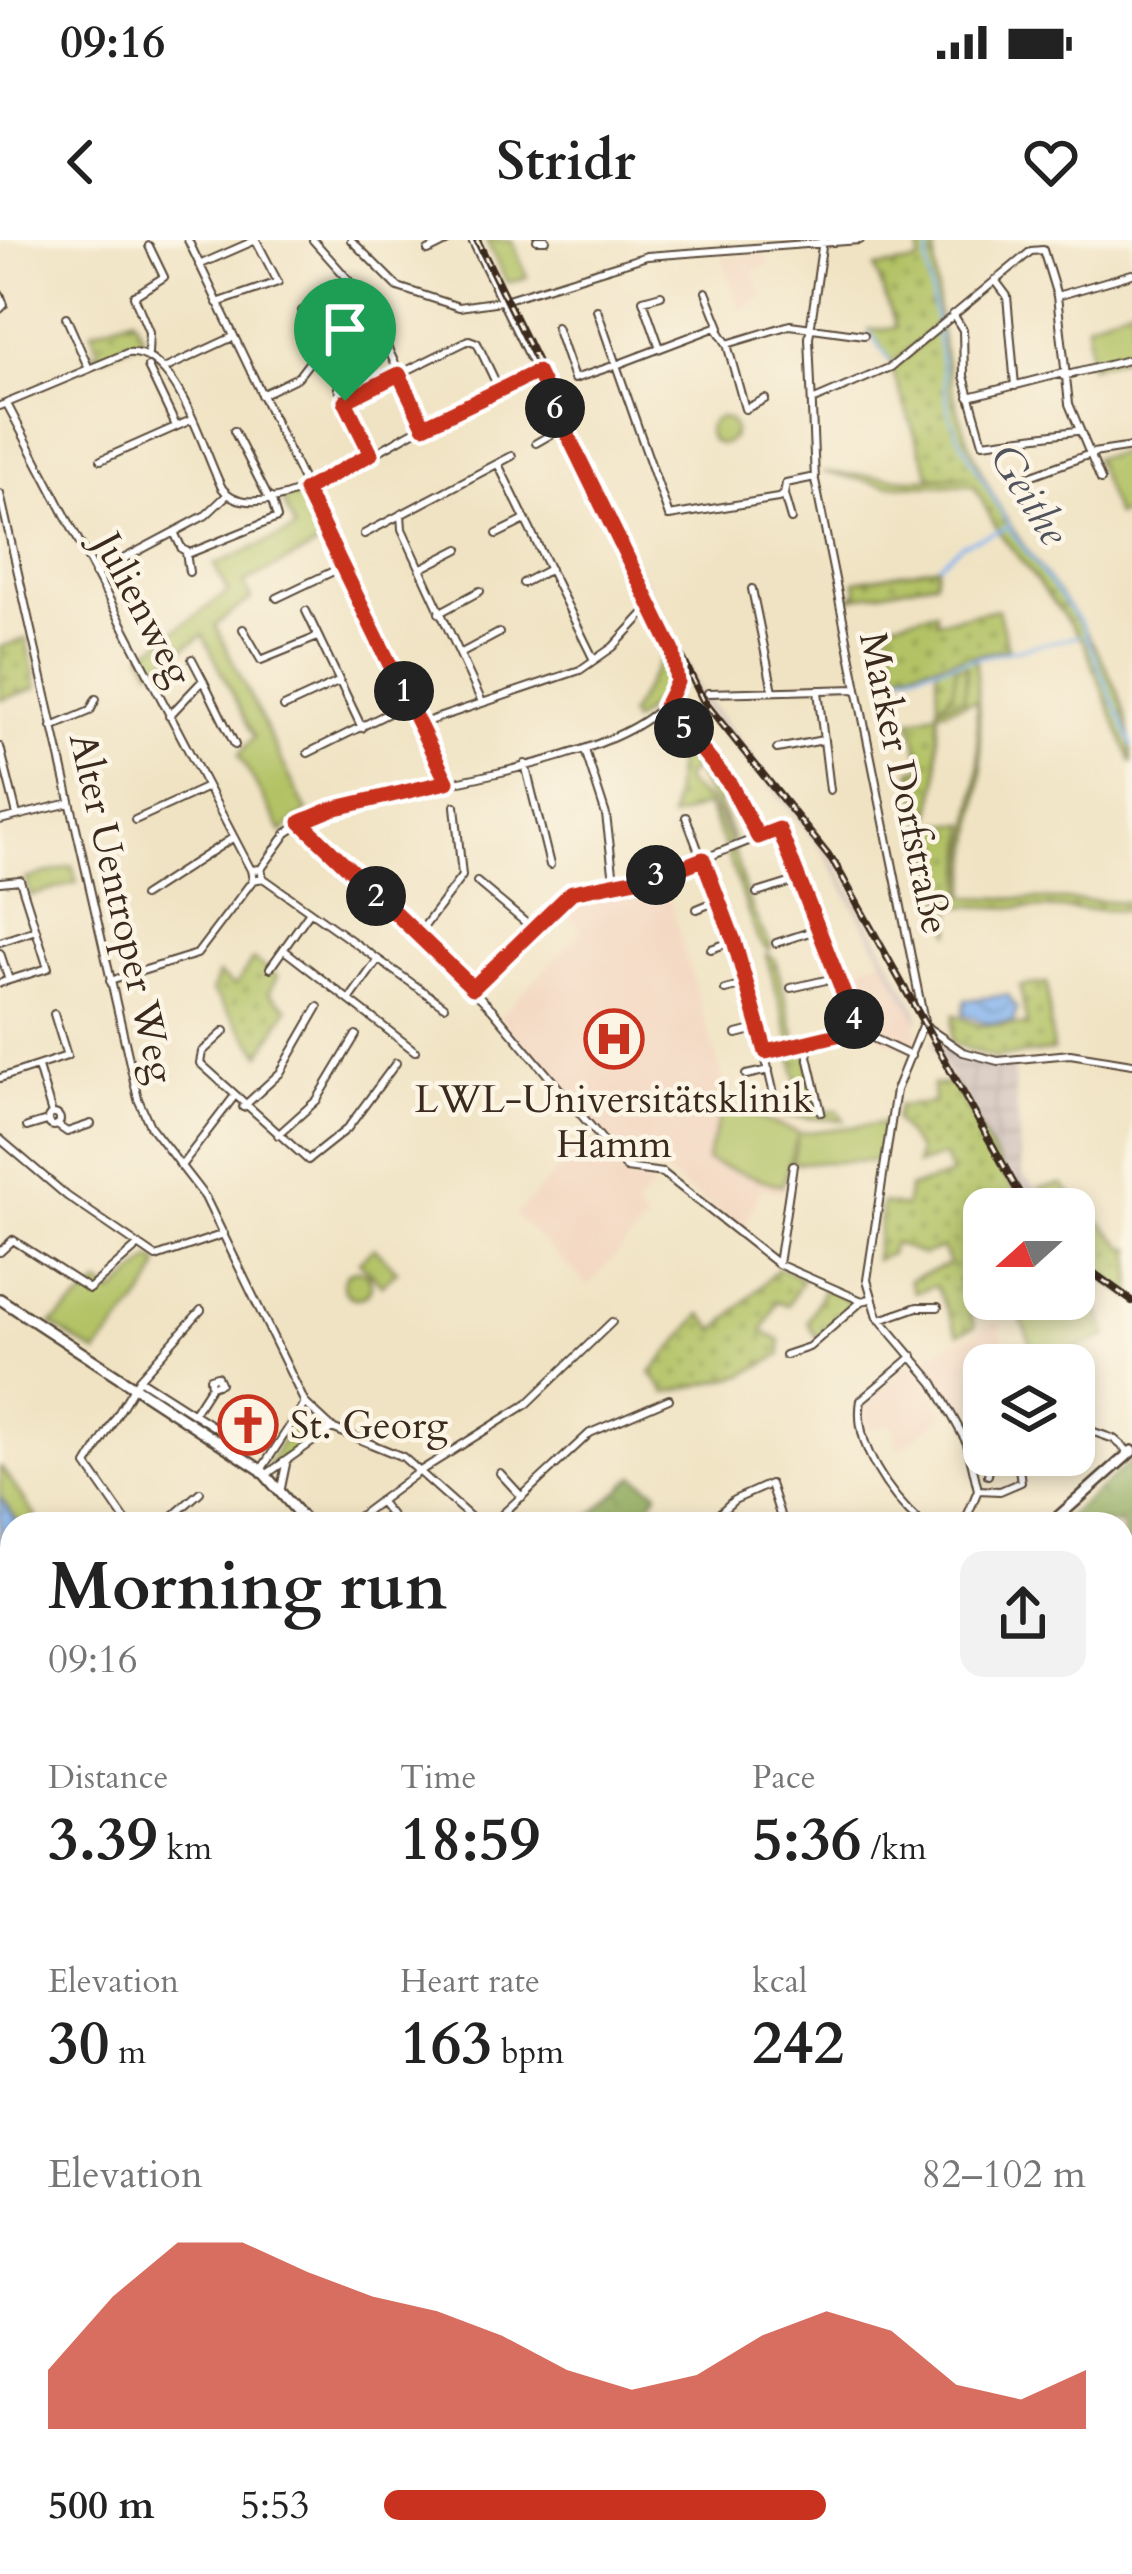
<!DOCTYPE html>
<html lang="en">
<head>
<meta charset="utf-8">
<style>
  :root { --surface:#fff; --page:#f2f2f2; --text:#222; --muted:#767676; --accent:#c8321e }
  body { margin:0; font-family:Cardo,serif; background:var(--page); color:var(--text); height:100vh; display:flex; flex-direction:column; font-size:45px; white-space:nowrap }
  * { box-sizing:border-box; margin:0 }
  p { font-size:39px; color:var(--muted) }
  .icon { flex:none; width:66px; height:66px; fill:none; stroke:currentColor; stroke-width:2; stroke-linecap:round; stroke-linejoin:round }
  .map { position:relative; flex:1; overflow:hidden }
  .details { position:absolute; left:0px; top:1272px; width:1134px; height:1062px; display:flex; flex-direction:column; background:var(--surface); border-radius:36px 36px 0 0; box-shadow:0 6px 18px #0003 }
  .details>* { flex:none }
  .needle { width:78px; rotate:249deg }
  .tools { position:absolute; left:963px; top:948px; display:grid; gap:24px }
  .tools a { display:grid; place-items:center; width:132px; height:132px; border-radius:24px; background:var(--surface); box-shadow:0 6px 18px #0003; font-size:60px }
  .pin { position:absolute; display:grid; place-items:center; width:102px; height:102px; color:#fff; margin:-123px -51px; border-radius:50% 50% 50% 0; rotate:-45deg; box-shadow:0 0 12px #0007 }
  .pin .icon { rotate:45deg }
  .km { position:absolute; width:60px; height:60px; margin:-30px; border-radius:50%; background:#222; color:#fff; font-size:33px; line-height:60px; text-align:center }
  .round { display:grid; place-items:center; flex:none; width:126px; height:126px; border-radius:24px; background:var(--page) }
  .overview { display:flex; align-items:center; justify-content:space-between; height:204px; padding:0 48px }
  h1 { font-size:66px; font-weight:800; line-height:90px }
  .metrics { display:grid; grid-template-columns:repeat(3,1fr); gap:18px; height:204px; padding:12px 48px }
  .metrics div { display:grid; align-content:center }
  .metrics b { font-size:60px; font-weight:800 }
  .metrics small { font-size:33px; font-weight:400 }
  .metrics p { font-size:33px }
  .chart { height:336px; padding:24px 48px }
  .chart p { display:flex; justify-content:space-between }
  .chart svg { width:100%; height:216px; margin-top:12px; fill:var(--accent); opacity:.7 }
  ul { padding:0 48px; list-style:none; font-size:39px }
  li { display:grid; grid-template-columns:192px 144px 1fr; align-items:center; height:90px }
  li i { height:30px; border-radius:15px; background:var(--accent) }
  .status { display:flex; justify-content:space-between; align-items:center; height:84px; padding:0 60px; background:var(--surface); direction:ltr }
  .status svg { height:33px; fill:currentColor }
  header { display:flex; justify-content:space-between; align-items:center; height:156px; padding:0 48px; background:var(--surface); font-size:54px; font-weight:800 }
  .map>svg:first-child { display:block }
  .built { fill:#f2d4be }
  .industrial { fill:url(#industrial-grid) }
  .railway { fill:#cfc0ba }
  .grass { fill:url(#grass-dots); stroke:#767642; stroke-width:3; fill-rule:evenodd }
  .forest { fill:url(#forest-crowns); stroke:#64693c; stroke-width:3 }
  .wetland { fill:url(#wetland-marsh); stroke:#767642; stroke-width:3 }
  .cemetery { fill:url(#cemetery-stones); stroke:#767642; stroke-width:3 }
  .park { fill:#b2c265; stroke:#767642; stroke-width:3 }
  .water { fill:url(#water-waves); stroke:#606f86; stroke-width:3 }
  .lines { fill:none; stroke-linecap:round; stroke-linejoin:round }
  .stream { stroke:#84b4ef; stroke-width:3 }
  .river { stroke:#84b4ef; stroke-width:9 }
  .minor-casing { stroke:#564637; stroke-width:10 }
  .major-casing { stroke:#564637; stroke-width:14 }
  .minor { stroke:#fff; stroke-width:6 }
  .major { stroke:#fff; stroke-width:9 }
  .rail-casing { stroke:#3b2a1e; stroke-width:8 }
  .rail { stroke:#fcf5e5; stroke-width:3; stroke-dasharray:9; stroke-linecap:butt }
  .route-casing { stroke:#fff; stroke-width:24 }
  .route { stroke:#c8321e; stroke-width:15 }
  .labels { text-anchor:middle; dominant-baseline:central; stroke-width:9; stroke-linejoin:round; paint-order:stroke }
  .street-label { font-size:39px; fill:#3b2a1e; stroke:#fcf5e5 }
  .poi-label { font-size:39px; fill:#3b2a1e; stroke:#fcf5e5 }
  .water-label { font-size:42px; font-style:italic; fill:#51535d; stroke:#fcf5e5 }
</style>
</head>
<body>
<div class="status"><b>09:16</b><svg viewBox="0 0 49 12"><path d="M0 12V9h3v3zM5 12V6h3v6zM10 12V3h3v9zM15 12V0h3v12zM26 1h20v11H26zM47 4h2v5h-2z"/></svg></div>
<header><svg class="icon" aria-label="back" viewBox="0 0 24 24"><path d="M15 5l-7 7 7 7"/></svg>Stridr<svg class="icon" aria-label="heart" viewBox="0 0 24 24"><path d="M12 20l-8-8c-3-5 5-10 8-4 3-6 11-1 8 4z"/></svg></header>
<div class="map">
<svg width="1132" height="2334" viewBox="0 0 1132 2334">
  <defs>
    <pattern id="industrial-grid" width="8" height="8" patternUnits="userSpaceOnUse" patternTransform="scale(3)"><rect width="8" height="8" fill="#cfc0ba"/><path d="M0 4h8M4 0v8" fill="none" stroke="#b3a59f"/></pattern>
    <pattern id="grass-dots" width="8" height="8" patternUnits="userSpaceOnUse" patternTransform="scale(3)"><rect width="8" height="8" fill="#b2c265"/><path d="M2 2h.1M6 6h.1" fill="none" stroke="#929e53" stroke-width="1.8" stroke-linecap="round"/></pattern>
    <pattern id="forest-crowns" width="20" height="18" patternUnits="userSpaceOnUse" patternTransform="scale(3)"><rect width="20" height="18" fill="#8da85a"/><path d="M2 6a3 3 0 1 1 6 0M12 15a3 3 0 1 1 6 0" fill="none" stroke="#74894a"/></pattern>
    <pattern id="wetland-marsh" width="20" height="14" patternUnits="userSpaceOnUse" patternTransform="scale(3)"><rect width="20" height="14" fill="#b2c265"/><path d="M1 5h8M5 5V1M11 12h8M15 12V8" fill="none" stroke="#929e53"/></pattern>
    <pattern id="cemetery-stones" width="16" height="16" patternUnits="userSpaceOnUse" patternTransform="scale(3)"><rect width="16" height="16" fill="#b2c265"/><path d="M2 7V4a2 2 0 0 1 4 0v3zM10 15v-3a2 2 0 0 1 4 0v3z" fill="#929e53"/></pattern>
    <pattern id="water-waves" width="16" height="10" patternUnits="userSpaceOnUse" patternTransform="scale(3)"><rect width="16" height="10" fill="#84b4ef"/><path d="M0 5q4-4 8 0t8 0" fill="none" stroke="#6d93c1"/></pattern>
  </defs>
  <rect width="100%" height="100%" fill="#fcf5e5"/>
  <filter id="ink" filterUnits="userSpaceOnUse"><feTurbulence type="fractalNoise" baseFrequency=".00833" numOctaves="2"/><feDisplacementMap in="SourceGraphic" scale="24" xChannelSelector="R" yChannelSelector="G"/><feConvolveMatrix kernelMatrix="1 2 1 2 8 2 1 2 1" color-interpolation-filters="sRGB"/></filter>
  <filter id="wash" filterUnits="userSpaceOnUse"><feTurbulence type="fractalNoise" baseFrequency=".004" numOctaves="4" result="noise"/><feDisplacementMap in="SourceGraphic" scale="48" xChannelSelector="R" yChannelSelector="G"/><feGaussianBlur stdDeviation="2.7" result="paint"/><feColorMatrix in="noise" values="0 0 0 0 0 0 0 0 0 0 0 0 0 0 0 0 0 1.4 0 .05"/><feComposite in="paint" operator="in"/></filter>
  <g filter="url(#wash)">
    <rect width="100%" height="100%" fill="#f0e3c3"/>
    <path class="built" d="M764,14l4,12 -14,5 8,25 -22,15 -18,-53z
      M663,638l64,216 -3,11 77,24 -18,65 -22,-7 -17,45 -86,-64 -20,3 -15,-10 -124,-144 83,-86 -23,-26 26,-14z
      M884,718l33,60v20l-7,12 -48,-22 -11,-31 19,-7 -9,-24z
      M590,897l35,39 30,8 -20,25 12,12 -59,65 -73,-71z
      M998,1081l13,44h-27v38l-23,13 -40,-57z
      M907,1125h6l33,49 -47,36 -7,-26 -25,6 -4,-24z"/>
    <path class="industrial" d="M938,804l32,15 43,6 9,109 37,35h-27l-6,-6z
      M1074,985l14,16 10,23 -5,8 -19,-17z"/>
    <path class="railway" d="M475,0l225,451 134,167 84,153 1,12 -97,-174 -117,-140z
      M930,801l8,3 94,165h-7l-15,-20z"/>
    <path class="grass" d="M934,1l5,81 -47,42 -23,-34 27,-3 -21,-59 44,-6 2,-20z
      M131,77l-3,5 6,-4 10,21 -43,18 -16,-3 3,-5 4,5 7,-3 -7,-20z
      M940,87c11,79 37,153 84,219 46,66 108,132 108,218l-49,-123 -85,-110 -24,-45 -89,-1 -62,-13 87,7 60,-2h-40l-36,-101 -1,-7z
      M938,326l-3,15 -87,18 10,-7 -3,-11z
      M998,369l10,39 -37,8 5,5 6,110 -16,126 166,5v9l-179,-5 -2,28 -40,-164 12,-3 -13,-47 28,-8 -1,-48 27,-7 -68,15 -10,-49 50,-12 1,10zM976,460l3,66 -17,130 5,-72h-37l8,-44v-68z
      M26,399l11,49 -37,12v-53z
      M667,475c14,16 16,36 28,55l-10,6v7l22,18 24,43 -7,3 -17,-42 -36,14 7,-71 -16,-32z
      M682,495l50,60 -14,6 16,41 -47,-87z
      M734,611c8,30 19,69 37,94l-2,6 -12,-13 -30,-84z
      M766,715l9,4 22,83 -6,1z
      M253,719l24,17 -8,17 19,15 -27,46 -49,-63 6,-17 17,12z
      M1047,743l6,68 -60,7 -42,-16 3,-28 23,11h50l-7,-39z
      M805,805l16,67 17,-2 6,10 -63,-4 20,-7 -10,-61z
      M953,844l72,125h-41v60l-26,11 17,46 -17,8 -22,-48 -22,6 -5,-12 40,-16 -7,-16 -19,7 -30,-12 -3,11 -15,6 7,-57 23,4 4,-19 42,-13 -7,-19 -28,9 2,-15 -23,-30 3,-14 36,-3 -1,-18z
      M1062,944l65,65 5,-1v50l-39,-26 5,-8 -24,-39v-16h-15l-19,-21z
      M779,1028l24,11 -15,26 -11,-4 -14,31 17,8 1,15 -38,20 -77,18 -15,-20 51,-59 14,16z
      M824,1048l32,14 -39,36 -9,-16z
      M303,1180l8,5 2,14 -40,29 -5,-4 25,-40z
      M1132,1411v81c-14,-27 -13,-54 0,-81z
      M393,2322h208l10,12h-219z"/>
    <path class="forest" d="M1132,1220v138l-6,10 -4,-84h-63z
      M635,1236l23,16 -21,32h-56z
      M0,1835l12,17v119l-7,-5z
      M0,1994l12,10v197l-12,-23z
      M0,2252l12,8v62h93l-14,12h-91z
      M142,2322h247v8l-242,2z
      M769,2322h84l16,12h-109z"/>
    <path class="wetland" d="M967,426l-3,32 -22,7 11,-15 3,-23z"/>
    <path class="cemetery" d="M1122,2203l10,8v123l-34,-12h24z"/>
    <path class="park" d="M486,0h26l15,37 -20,6z
      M1132,65v50l-42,11 -3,-43z
      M708 191a13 13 0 1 1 26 0a13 13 0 1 1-26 0Z
      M1132,211v60l-16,5 -22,-58z
      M299,255l26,47 -81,41 7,16 -36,26 92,187 -25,20 -43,-77 15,-18 -51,-102 -52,35 -8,-16 85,-62 -14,-27 81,-35 -13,-31z
      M666,411l6,14 -4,28 -36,29 -3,-7z
      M72,626l5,17 -46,13 -5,-17z
      M723,866l77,27 84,-10 -6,38 -86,2 6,-28 -16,51 -76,-25z
      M374,1007l23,24 -15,14 -23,-24z
      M152,1019l7,4c-8,38 -42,58 -62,91l-46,-30 49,-40 13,10z
      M343 1044a14 14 0 1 1 28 0a14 14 0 1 1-28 0Z
      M984,1034v25h20l3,7 -25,9 -13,-36z
      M1090,1051l18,45 -69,27 -18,-44z
      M0,1225v1l41,58h-21l-20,-28z
      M0,1333l12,19v488l-12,-11z
      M1122,1487l10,17v63l-10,-3z
      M853,2322h159l1,12h-144z"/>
    <path class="water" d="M1008,755l9,14 -4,13 -27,1 -23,-9 2,-14z
      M0,1257l19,27h-7v35l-12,-18z
      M658,2322h46l11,12h-48z"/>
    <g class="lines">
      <path class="stream" d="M931,0l-4,21 9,63
        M870,92l20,29
        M937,92l12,82 11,25 54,96 68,91 50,119
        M939,324l24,-20 46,-17
        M896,435l183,-39
        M0,1792l12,-2
        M0,2045h1
        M0,2115l10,-3
        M0,2173l12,6
        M567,2322l11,12"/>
      <path class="river" d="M0,2037l12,89"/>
    </g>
  </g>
  <g filter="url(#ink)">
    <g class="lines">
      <g class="minor-casing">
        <path id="minor" d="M188,0l259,542
          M313,0l50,56 61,129
          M351,0l47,47 61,20 42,-6 146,-45 213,-16
          M537,0h9
          M823,0l-14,98 6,142 109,541 -28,69 -29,190 11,37 56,66 33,60 11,47 -14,34
          M428,11l22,-11
          M199,25l57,-25
          M995,40l12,16 8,90
          M706,52l14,35
          M0,54l4,11 -4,4
          M1057,56l75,-22
          M217,63l61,-21 -22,-42
          M302,71l50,-26
          M953,74l10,16 1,46 19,67 93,-12
          M66,77l23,52
          M556,87l18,52 42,-14 -19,-55
          M727,104l18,65 20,-10
          M660,108l-17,-48 18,-5
          M148,114l1,-22 -15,-36 30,-19 -15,-31
          M148,127l28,59
          M166,128l67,-31
          M1063,136l69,-17
          M338,148l7,13
          M261,155l37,-18 13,-17 -3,-7 10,-4 3,7 -10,4
          M969,157l94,-24
          M812,161l79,-34 140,-116 12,-1 14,46 12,108 32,76
          M7,164l244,466
          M0,166l127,-53c50,-5 75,96 95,135 35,46 158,-40 196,-59 39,-20 79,-38 119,-57
          M234,191l34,66
          M536,203l28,-16
          M372,214l-27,-53 124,-61 8,3 22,46
          M101,220l90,-40
          M498,224l96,196
          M815,237l-29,6 -2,12 -6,3 -109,18 -53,-151 100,-38 11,17 63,-19 74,10
          M1013,242l80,-29 39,-6
          M0,254l138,605 12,27 55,71 100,206 27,25 71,29 75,67
          M784,255l7,24
          M401,274l1,15 79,171
          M174,292l8,17 8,4 87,-35 -6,-20
          M364,294l148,-78
          M497,294l28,-14
          M186,313l3,19
          M420,329l39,-20
          M95,334l111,-59 21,-20
          M523,343l27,-14
          M752,349l21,102
          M277,358l65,-31
          M306,371l56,117
          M439,373l41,-22
          M243,389l18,31 54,-22
          M460,414l39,-21
          M192,419l11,21
          M818,451l12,99
          M708,453l148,-4
          M665,466l65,78 28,53
          M284,467l54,-25
          M169,476l34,-36 32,65
          M420,484l160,-54 33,-23 38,-41
          M52,487l38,-16 6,-12
          M0,507l17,68
          M777,509l46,-9
          M585,510l21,65 8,65
          M308,513l101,-50
          M525,524l25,101
          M686,577l62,167 29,123
          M0,580l70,-17
          M135,580l70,-32
          M301,582l191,187 134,159 37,5 115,91 84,37 8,-2
          M261,629l-10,1 2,10 10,-2 -2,-9 26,-36 29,-19c81,-29 323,-48 360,-126l-3,-37 -201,-411
          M263,638l181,128
          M0,642l20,-2 28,88 -48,15
          M477,642l55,46
          M757,653l45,-14
          M143,656l88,-57
          M697,669l22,-9
          M417,696l45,-60 -7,-70
          M0,702l36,-12
          M776,703l46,-15
          M711,709l23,-8
          M284,710l131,101
          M0,713l9,27
          M270,728l39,-55
          M110,741l87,-27 56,-74
          M791,748l48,-11
          M473,749l99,-97 95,-19 112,-44 79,202 53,25
          M725,750l23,-6
          M349,760l28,-39
          M925,786l38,26 35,9 72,-7 62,10
          M225,791l-23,21 -2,11 108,97 39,-31 49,-66
          M737,794l23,-6
          M805,803l16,69
          M766,811l92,-20
          M38,827l14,47
          M746,835l23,-5
          M0,838l67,-22 -13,-42
          M243,867l37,-34 38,-66
          M48 880a6 6 0 1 1 12 0a6 6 0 1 1-12 0Z
          M57,885l10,7 24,-8
          M27,887l20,-6
          M278,895l39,-35 39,-65
          M0,899l67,57 89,61 68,-23
          M181,926l52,-68
          M0,1012l13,-12 76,49 50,-44
          M778,1024l15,-99
          M880,1080l37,-13h21
          M785,1115l24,-8 53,-46
          M913,1116l-52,44c-8,45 29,96 61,124
          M139,1139l80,51 8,15
          M193,1174l18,-28 -1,-8 7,-2 3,7 -9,3
          M1074,1185l40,14 15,13
          M967,1203l17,-6
          M261,1230l44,-67
          M500,1233l22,24
          M267,1234l65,-46
          M988,1235l3,-20
          M281,1248l5,-24
          M978,1250l22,1 21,-9 -4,-27
          M379,1261l19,23
          M128,1284l-41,-59 52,-86 62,-69
          M164,1284l36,-32
          M349,1284l68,-51 110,-69 85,-82
          M492,1284l98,-91 79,-34
          M708,1284l26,-24 36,-16 13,40
          M1122,1684l10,10
          M1122,1747l10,-11
          M1122,1877l10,-9
          M1122,1891l10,11
          M1122,1987l10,9
          M1123,2031l9,-16
          M1122,2112l10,-6
          M0,2226l12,9
          M0,2245l12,-7
          M1028,2334l10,-12"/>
      </g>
      <g class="major-casing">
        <path id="major" d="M0,1059l261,171 47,54
          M1050,1284l82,-73
          M1122,2159l10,9
          M95,2334l16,-12"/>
      </g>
      <use href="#minor" class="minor"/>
      <use href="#major" class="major"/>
      <g class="rail-casing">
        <path id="rail" d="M477,0l226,460 132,164 193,345
          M1074,1019l58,42"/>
      </g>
      <use href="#rail" class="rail"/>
    </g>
  </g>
  <g class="lines" filter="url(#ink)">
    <g class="route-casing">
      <path id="route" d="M537,132l136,279 4,31 -12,24 65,78 28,53 21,-8 79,201 -92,22 -32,-111 -31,-82 -36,14 -95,19 -99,96 -172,-166 31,-13 115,-27 -142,-292 66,-36 -26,-53 54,-27 25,52z"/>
    </g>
    <use href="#route" class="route"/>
  </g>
  <defs>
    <g id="hospital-ring" transform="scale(3)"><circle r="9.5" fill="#fcf5e5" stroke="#c8321e" stroke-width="1.5"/><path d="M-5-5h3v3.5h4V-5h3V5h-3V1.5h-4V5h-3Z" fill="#c8321e"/></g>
    <g id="church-ring" transform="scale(3)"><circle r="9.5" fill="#fcf5e5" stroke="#c8321e" stroke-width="1.5"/><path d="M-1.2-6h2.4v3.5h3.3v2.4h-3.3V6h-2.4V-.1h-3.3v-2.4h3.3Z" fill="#c8321e"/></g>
  </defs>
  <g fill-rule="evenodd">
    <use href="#hospital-ring" x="614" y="799"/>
    <use href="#church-ring" x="248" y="1185"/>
  </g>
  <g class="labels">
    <g class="street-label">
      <text transform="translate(143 369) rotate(62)">Julienweg</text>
      <text transform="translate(904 543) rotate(78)">Marker Dorfstraße</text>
      <text transform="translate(122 668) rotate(77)">Alter Uentroper Weg</text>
    </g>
    <g class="poi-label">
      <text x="614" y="859">LWL-Universitätsklinik<tspan x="614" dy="45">Hamm</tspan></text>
      <text x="290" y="1185" text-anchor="start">St. Georg</text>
    </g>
    <g class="water-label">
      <text transform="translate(1029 255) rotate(58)">Geithe</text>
    </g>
  </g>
</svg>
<div class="tools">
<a><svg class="needle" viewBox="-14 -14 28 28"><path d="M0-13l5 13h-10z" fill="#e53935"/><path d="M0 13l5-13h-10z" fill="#767676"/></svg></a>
<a><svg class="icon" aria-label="layers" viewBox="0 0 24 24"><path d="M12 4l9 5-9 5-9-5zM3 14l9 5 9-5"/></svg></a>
</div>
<div class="pin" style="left:345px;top:161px;background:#1e9e55"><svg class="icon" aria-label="arrive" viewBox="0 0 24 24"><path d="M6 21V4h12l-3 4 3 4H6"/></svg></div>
<b class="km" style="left:404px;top:451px">1</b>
<b class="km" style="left:376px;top:656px">2</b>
<b class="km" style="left:656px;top:635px">3</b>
<b class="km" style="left:854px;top:779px">4</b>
<b class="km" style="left:684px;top:488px">5</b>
<b class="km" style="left:555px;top:168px">6</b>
<section class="details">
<div class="overview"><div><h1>Morning run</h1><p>09:16</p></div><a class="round"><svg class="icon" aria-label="share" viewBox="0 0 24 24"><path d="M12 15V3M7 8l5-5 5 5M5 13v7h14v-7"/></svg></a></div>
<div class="metrics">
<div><p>Distance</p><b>3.39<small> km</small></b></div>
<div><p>Time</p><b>18:59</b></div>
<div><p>Pace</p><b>5:36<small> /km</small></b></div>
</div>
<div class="metrics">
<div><p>Elevation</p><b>30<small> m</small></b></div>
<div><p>Heart rate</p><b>163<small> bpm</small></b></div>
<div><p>kcal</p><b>242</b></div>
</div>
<div class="chart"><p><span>Elevation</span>82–102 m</p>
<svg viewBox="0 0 160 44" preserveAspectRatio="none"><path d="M0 44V32L10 17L20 6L30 6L40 12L50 17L60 20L70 25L80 32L90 36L100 33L110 25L120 20L130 24L140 35L150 38L160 32V44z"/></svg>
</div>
<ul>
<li><b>500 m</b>5:53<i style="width:63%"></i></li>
</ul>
</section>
</div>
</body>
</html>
